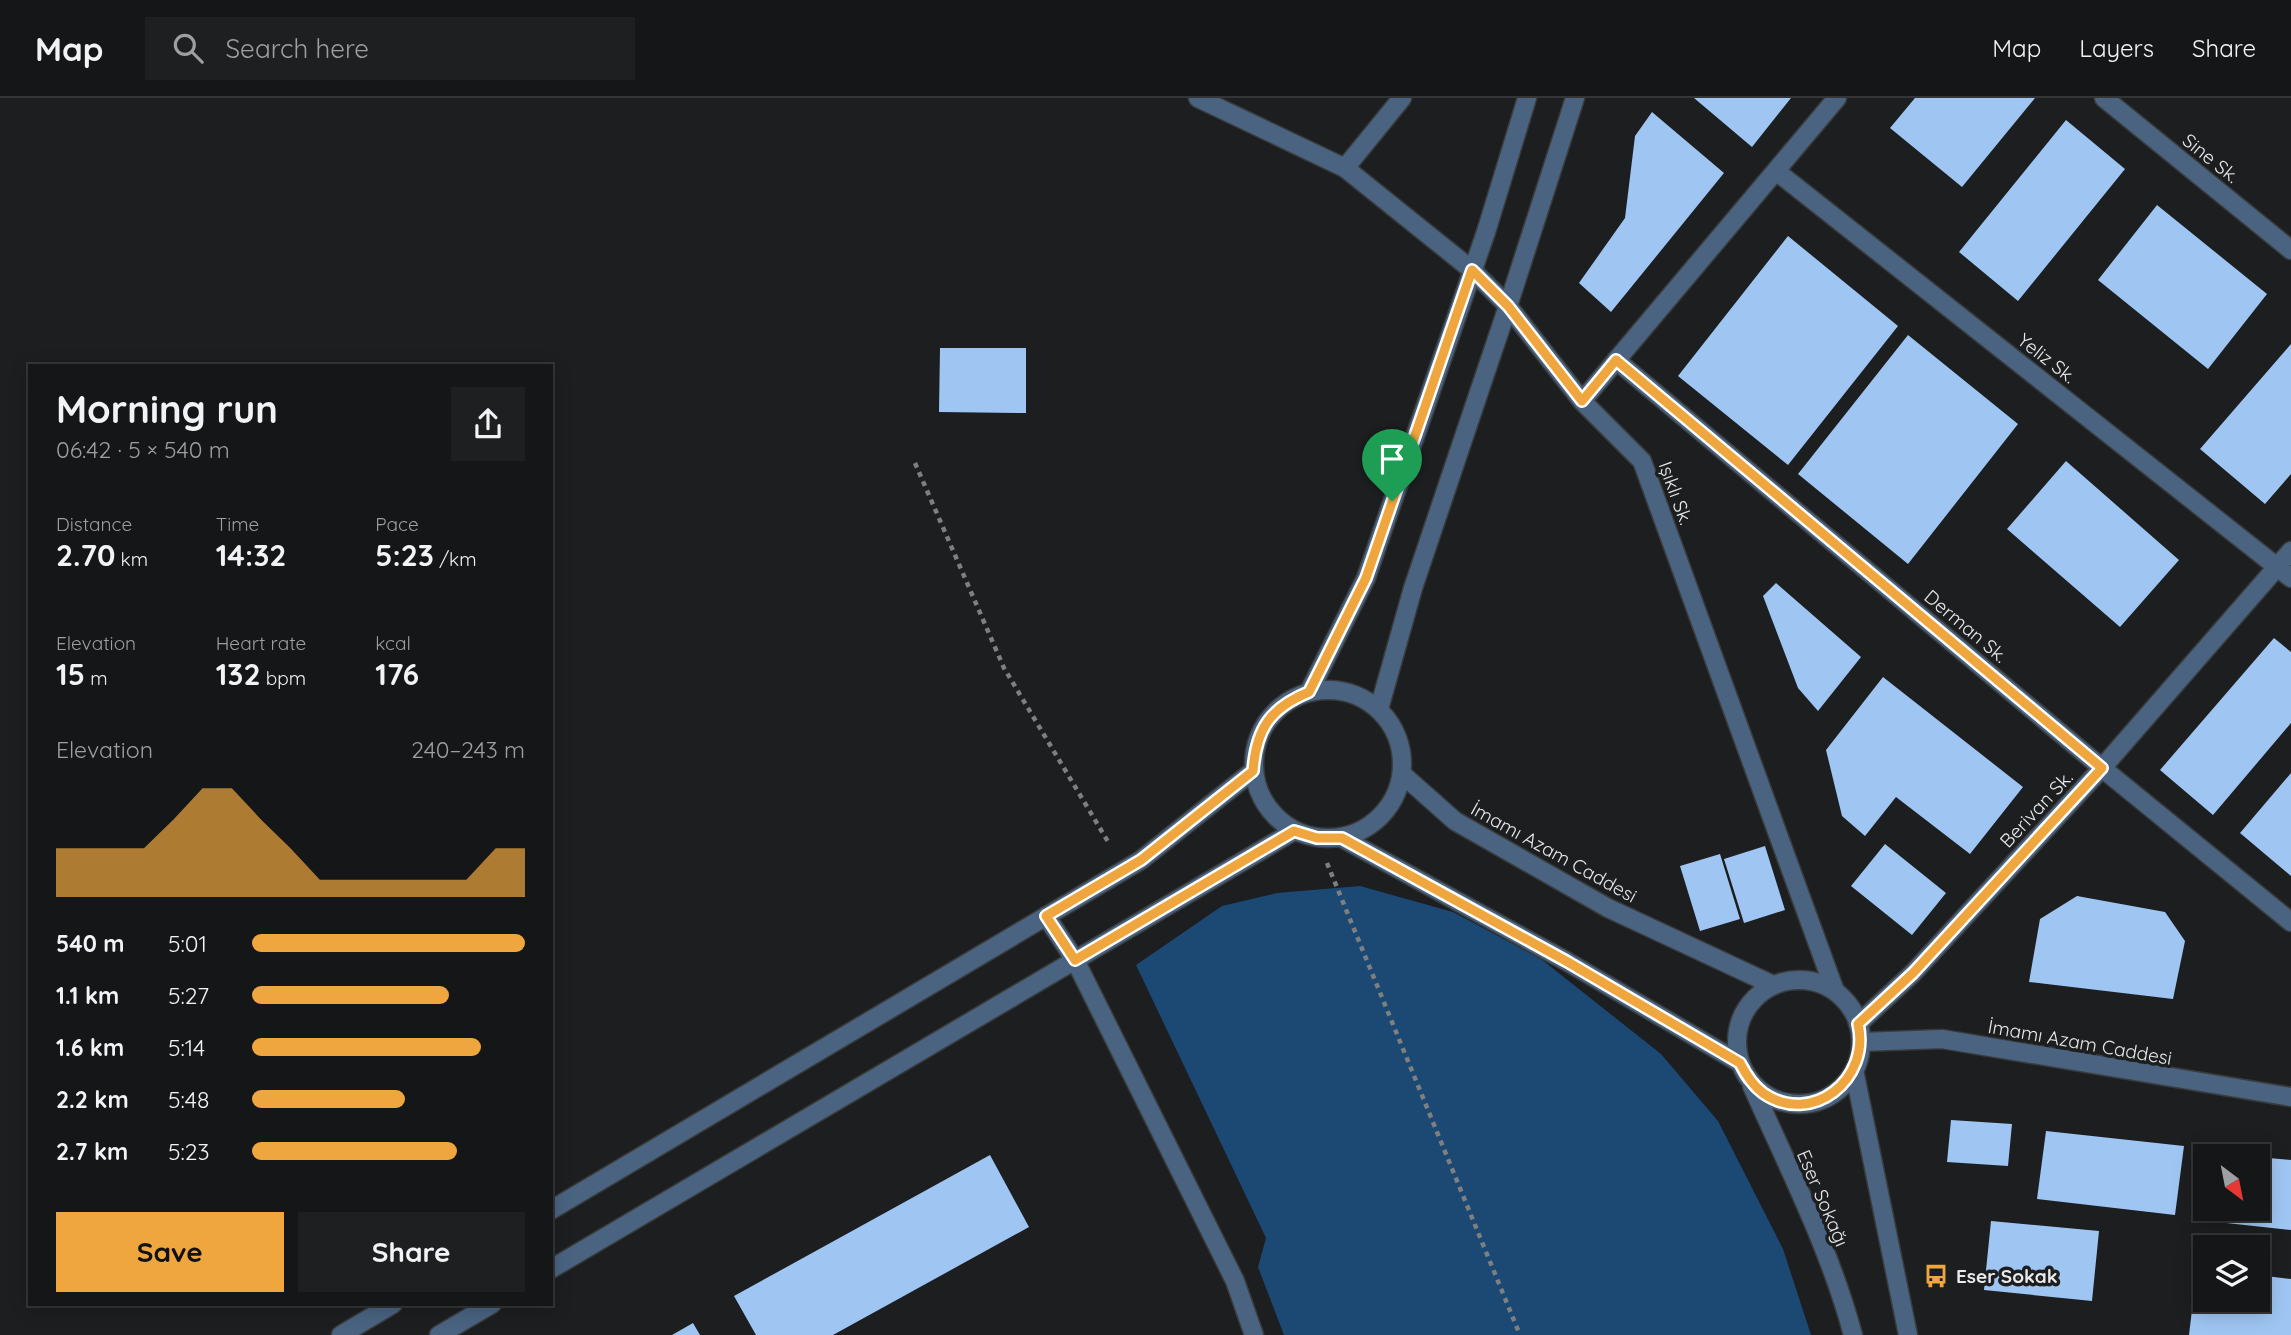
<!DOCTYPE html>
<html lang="en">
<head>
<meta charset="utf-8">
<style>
  :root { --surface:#151618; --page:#1e1f21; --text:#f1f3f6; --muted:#9d9fa2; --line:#343537; --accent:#f0a63e }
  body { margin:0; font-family:Quicksand,sans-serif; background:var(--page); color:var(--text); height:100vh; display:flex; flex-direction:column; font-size:26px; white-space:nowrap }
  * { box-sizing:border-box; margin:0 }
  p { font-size:23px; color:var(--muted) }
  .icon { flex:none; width:38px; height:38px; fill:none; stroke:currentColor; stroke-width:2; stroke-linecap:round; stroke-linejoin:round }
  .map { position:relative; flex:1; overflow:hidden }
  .drawer { position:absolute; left:28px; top:266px; width:525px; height:942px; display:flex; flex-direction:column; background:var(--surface); border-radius:0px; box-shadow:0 4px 18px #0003,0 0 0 2px var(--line) }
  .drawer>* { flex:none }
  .needle { width:46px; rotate:148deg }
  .buttons { position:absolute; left:2193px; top:1046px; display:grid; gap:14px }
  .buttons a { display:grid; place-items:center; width:77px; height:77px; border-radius:0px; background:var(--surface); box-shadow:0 4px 18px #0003,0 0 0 2px var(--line); font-size:35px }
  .pin { position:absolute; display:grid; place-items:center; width:60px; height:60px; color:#fff; margin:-72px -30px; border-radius:50% 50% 50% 0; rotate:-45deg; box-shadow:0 0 7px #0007 }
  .pin .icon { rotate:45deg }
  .round { display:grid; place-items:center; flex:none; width:74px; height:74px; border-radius:0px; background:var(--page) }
  .headline { display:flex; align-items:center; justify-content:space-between; height:119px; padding:0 28px }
  h1 { font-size:38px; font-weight:700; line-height:52px }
  .metrics { display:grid; grid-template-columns:repeat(3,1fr); gap:10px; height:119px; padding:7px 28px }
  .metrics div { display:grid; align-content:center }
  .metrics b { font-size:30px; font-weight:700 }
  .metrics small { font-size:19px; font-weight:400 }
  .metrics p { font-size:19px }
  .chart { height:196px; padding:14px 28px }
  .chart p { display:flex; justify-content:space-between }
  .chart svg { width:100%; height:126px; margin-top:7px; fill:var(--accent); opacity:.7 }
  .cta { display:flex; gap:14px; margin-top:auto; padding:14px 28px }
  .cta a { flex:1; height:80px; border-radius:0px; background:var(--accent); color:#111; font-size:28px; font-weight:700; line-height:80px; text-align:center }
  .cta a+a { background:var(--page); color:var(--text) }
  ul { padding:0 28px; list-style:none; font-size:23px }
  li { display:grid; grid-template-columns:112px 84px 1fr; align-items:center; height:52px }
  li i { height:18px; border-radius:9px; background:var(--accent) }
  header { display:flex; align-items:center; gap:42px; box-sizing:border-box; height:98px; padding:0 35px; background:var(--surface); border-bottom:2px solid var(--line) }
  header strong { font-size:33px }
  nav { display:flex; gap:38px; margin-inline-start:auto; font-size:24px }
  .search { width:490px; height:63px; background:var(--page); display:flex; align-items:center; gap:18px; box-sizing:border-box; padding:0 24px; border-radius:0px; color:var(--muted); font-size:26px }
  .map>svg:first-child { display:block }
  .green { fill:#1c4874 }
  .building { fill:#9fc6f3 }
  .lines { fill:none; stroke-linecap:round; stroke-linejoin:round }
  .service-casing { stroke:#393b3c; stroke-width:21 }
  .minor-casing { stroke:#393b3c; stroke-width:21 }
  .tertiary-casing { stroke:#393b3c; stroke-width:21 }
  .path { stroke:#7e7f81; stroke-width:4.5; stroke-dasharray:5 5; stroke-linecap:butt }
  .service { stroke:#496381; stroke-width:18 }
  .minor { stroke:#496381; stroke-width:18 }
  .tertiary { stroke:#496381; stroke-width:18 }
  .route-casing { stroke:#fff; stroke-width:14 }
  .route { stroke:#f0a63e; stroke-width:9 }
  .labels { text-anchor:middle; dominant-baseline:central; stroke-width:7; stroke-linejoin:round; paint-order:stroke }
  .street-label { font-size:19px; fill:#e9eaeb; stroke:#1c1e20 }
  .poi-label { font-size:19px; font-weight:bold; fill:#e9eaeb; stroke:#1c1e20; text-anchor:start }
</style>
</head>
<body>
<header>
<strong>Map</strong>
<div class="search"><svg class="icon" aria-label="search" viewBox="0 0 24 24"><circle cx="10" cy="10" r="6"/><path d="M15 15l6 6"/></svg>Search here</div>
<nav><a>Map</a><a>Layers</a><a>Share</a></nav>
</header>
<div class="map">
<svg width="2291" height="1237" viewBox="0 0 2291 1237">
  <rect width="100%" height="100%" fill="#1c1e20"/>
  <path class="green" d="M1360,788l93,26 88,47 120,95 57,67 65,128 28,86h-527l-26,-68 8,-29 -130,-273 86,-59 55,-13z"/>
  <path class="building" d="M1694,0h97l-39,49z
    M1915,0h120l-73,89 -72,-59z
    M1652,14l72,61 -113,139 -32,-29 46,-65 10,-82z
    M2066,22l59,49 -107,132 -59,-49z
    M2157,107l110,89 -59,75 -110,-89z
    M1788,138l110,90 -110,139 -110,-89z
    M1908,237l110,89 -110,140 -110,-90z
    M2291,246v130l-26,30 -65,-55z
    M940,250h86v65l-87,-1z
    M2066,363l113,99 -59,67 -113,-98z
    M1776,485l85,74 -43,54 -20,-23 -35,-92z
    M2274,540l17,14v71l-78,92 -53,-45z
    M1883,579l140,110 -53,67 -74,-57 -31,39 -23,-20 -16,-66z
    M2291,675v103l-51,-43z
    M1885,746l61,49 -34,42 -61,-49z
    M1765,748l20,64 -41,13 -20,-64z
    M1720,756l20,65 -40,12 -20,-65z
    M2077,798l88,16 20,29 -12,58 -144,-17 11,-63z
    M1951,1022l61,4 -4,42 -61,-4z
    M2046,1033l138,15 -9,69 -138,-16z
    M2208,1053l38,4 -1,2h-38z
    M990,1057l39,72 -196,108h-77l-22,-39z
    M2258,1059l33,3v70l-92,-10 4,-34 2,1v22h53z
    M1991,1123l108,10 -7,70 -108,-11z
    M2197,1170l8,1v31h53v-25l33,4v56h-102z
    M693,1225l7,12h-28z"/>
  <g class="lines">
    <g class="service-casing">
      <path id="service" d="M1198,0l147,70 127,102
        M1345,70l57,-70"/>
    </g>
    <g class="minor-casing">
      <path id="minor" d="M2104,0l187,152
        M1776,73l515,407
        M1508,208l74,95 60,60 193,530
        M1616,262l486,408 189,154
        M1582,303l255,-303
        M1046,818l29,44 160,321 19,54
        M1858,926l55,-51 189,-205 189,-217
        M551,1112l590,-350 112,-89
        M551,1171l743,-438
        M341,1237l52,-31
        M439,1237l53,-31"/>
    </g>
    <g class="tertiary-casing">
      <path id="tertiary" d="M1472,172l36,36
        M1254 666a74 74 0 1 1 148 0a74 74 0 1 1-148 0Z
        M1309,594l57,-114 120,-346 41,-134
        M1379,611l34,-121 95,-282 67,-208
        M1402,676l53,47 153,87 165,77
        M1342,740l224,123 174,102
        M1737 944a62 62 0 1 1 124 0a62 62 0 1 1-124 0Z
        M1861,944l81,-3 349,58
        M1854,972l54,265
        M1752,988c36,81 78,163 101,249"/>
    </g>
    <path class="path" d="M915,365l89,205 106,177
      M1327,765l193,472"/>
    <use href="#service" class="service"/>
    <use href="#minor" class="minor"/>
    <use href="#tertiary" class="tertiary"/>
  </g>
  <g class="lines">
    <g class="route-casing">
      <path id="route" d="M1472,172l36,36 74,95 34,-41 486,408 -189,205 -55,51c13,55 -46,103 -95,69 -11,-8 -17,-18 -23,-30l-174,-102 -224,-123h-25l-23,-7 -219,129 -29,-44 95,-56 112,-89c3,-42 17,-63 56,-79l57,-114z"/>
    </g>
    <use href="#route" class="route"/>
  </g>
  <defs>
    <g id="bus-bare" transform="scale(1.89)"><path d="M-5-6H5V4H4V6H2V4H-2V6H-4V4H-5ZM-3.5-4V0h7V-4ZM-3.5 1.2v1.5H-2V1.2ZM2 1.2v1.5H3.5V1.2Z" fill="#f0a63e" stroke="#1c1e20" stroke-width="2.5" paint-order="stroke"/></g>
  </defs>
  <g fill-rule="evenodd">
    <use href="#bus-bare" x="1936" y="1178"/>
  </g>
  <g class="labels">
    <g class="street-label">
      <text transform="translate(2211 60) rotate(39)">Sine Sk.</text>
      <text transform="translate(2047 260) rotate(38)">Yeliz Sk.</text>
      <text transform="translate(1676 395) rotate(70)">Işıklı Sk.</text>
      <text transform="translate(1966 528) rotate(40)">Derman Sk.</text>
      <text transform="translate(2036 711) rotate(-47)">Berivan Sk.</text>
      <text transform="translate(1554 754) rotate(29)">İmamı Azam Caddesi</text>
      <text transform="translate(2080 944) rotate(10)">İmamı Azam Caddesi</text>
      <text transform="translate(1823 1100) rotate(67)">Eser Sokağı</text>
    </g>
    <g class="poi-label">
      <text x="1956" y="1178">Eser Sokak</text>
    </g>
  </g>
</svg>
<div class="buttons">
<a><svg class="needle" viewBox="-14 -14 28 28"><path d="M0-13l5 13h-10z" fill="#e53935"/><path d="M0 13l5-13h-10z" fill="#9d9fa2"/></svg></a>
<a><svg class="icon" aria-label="layers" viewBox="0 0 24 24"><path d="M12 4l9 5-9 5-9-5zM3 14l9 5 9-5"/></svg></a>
</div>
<div class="pin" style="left:1392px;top:403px;background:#1e9e55"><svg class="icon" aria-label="arrive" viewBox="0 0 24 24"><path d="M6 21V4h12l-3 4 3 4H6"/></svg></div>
<section class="drawer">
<div class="headline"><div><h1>Morning run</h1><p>06:42 · 5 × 540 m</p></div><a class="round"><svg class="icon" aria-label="share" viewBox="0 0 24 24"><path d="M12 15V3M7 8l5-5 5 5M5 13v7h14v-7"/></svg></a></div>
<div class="metrics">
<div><p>Distance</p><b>2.70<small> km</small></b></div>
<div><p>Time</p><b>14:32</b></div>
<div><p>Pace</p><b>5:23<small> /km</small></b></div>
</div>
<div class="metrics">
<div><p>Elevation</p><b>15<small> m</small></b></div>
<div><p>Heart rate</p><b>132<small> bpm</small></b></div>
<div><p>kcal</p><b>176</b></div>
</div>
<div class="chart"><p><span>Elevation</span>240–243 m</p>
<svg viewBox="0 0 160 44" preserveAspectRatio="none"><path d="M0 44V27L10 27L20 27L30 27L40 17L50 6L60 6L70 17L80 27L90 38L100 38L110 38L120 38L130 38L140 38L150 27L160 27V44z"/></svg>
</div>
<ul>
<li><b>540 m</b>5:01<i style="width:100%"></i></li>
<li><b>1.1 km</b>5:27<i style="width:72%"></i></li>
<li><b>1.6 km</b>5:14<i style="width:84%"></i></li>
<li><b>2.2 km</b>5:48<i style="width:56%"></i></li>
<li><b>2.7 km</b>5:23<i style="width:75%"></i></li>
</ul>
<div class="cta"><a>Save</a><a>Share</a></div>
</section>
</div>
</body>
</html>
